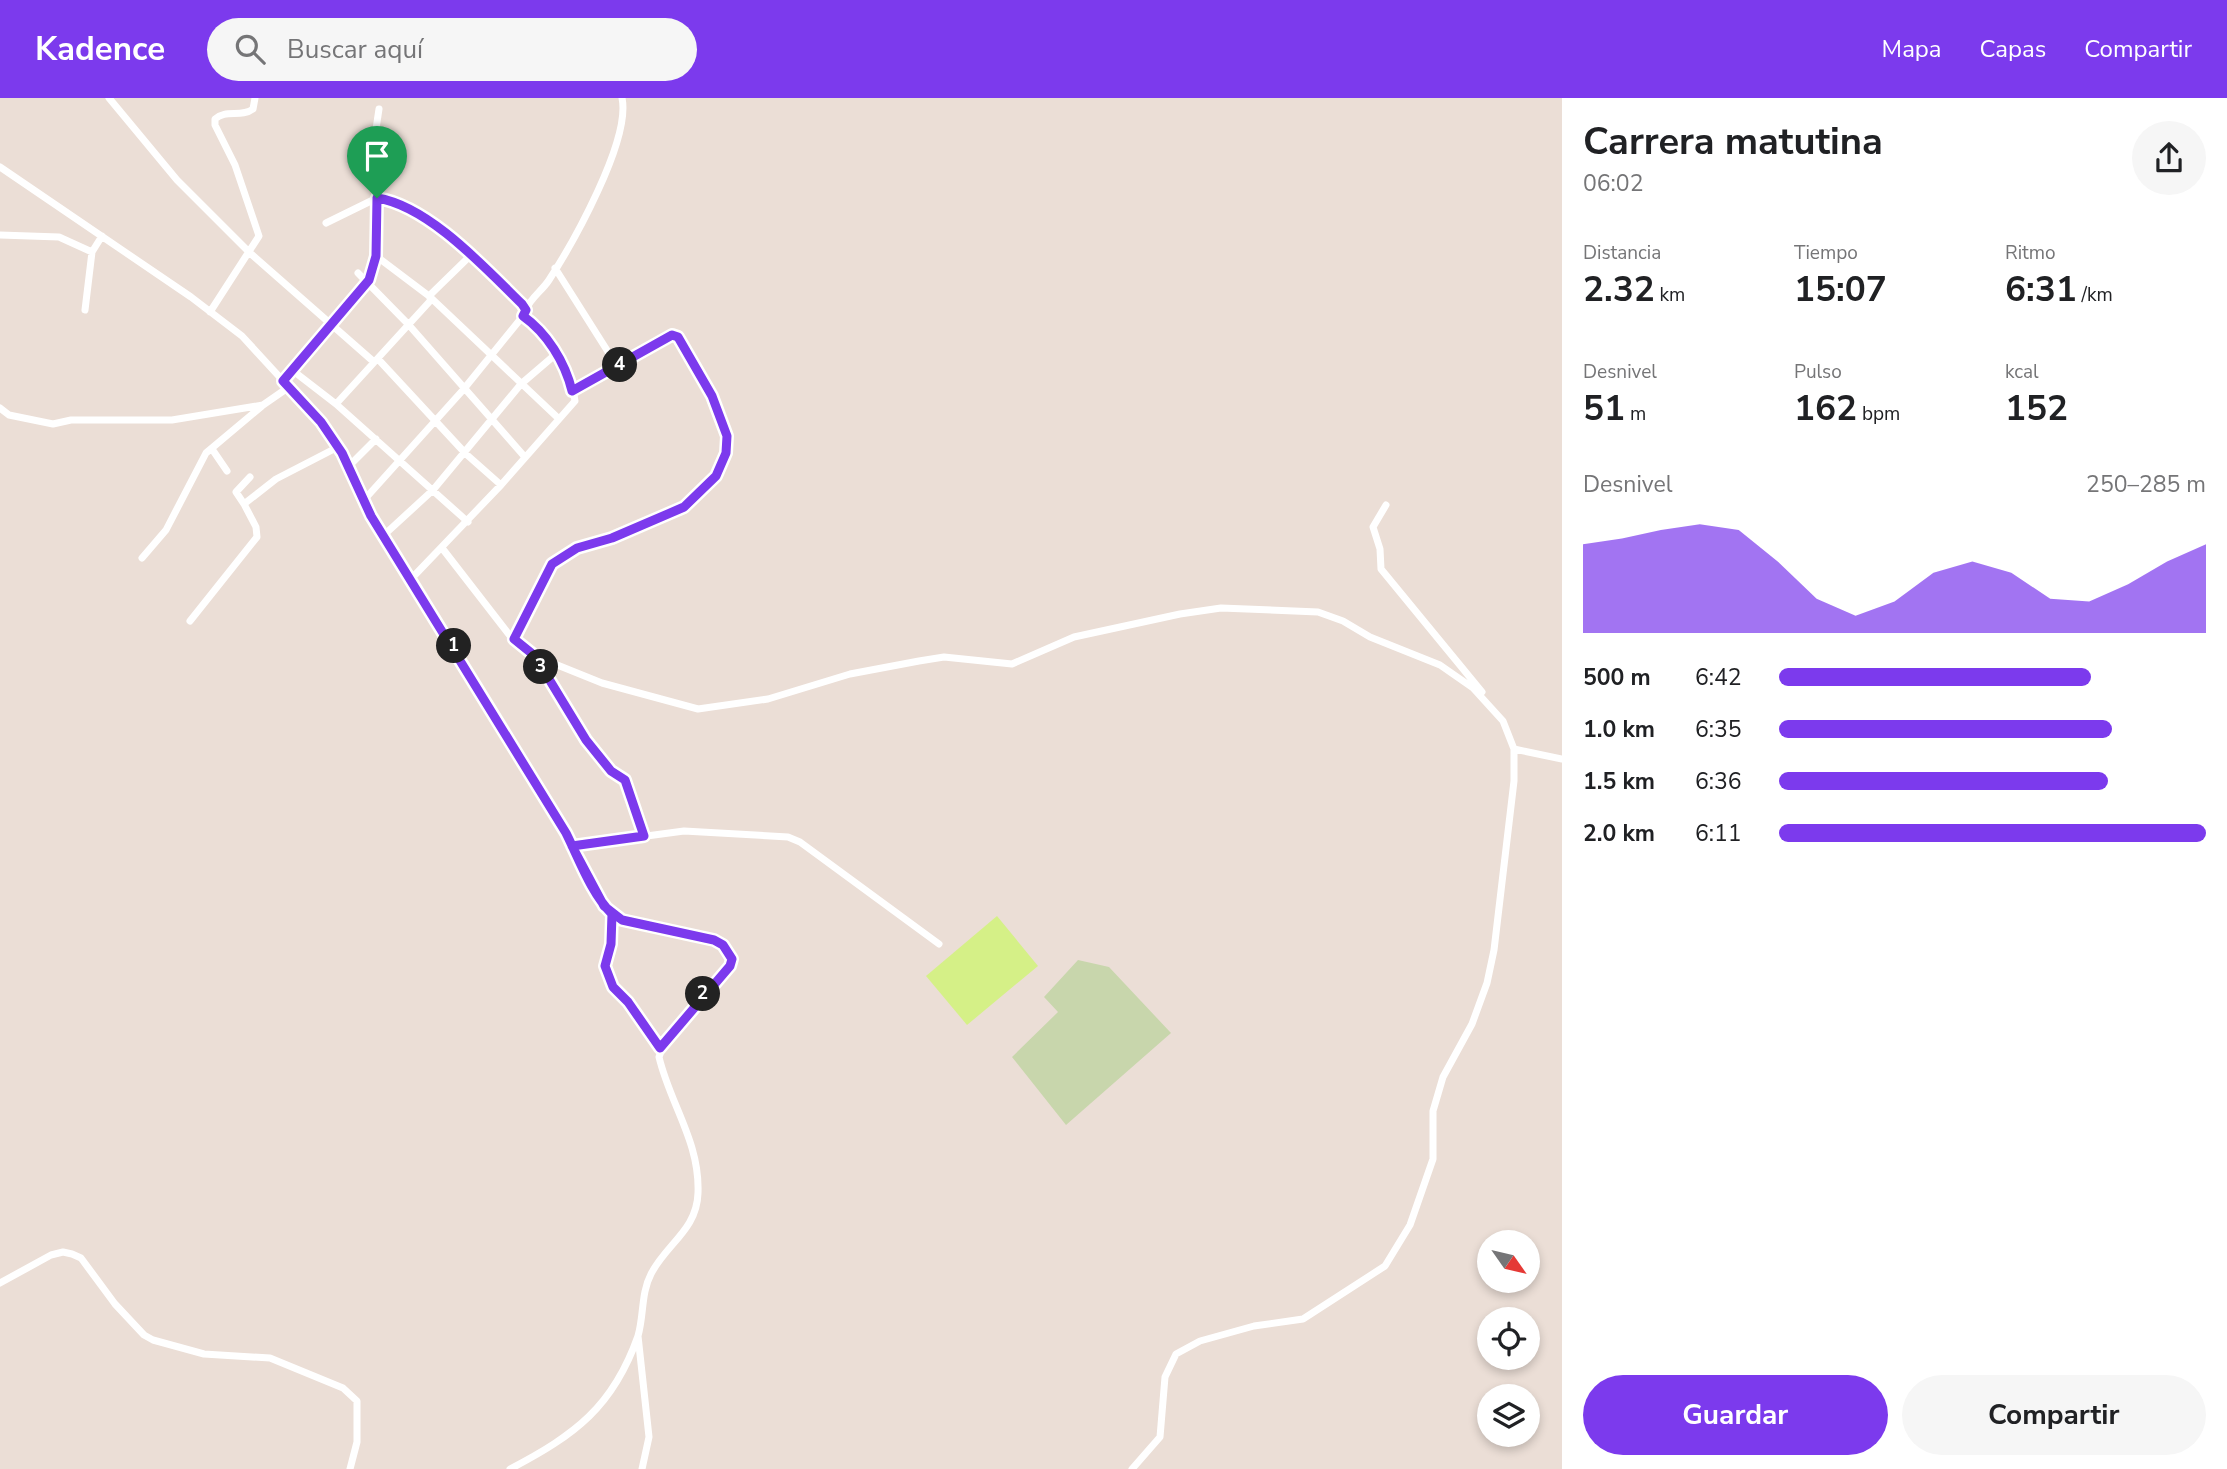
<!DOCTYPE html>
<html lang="es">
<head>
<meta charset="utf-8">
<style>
  :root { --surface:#fff; --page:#f6f6f6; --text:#202124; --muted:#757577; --accent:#7c3aed }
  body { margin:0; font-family:"Nunito Sans",sans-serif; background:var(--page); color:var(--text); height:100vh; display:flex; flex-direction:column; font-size:26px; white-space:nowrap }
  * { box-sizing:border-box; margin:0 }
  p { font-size:23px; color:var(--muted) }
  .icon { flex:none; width:38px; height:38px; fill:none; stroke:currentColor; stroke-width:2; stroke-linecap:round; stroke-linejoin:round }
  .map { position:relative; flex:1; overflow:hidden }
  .panel { display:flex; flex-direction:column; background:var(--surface); width:665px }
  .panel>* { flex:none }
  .needle { width:46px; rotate:124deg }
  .tools { position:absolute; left:1477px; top:1132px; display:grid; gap:14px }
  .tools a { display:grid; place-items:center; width:63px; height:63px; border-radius:50%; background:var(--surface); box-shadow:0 4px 10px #0003; font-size:35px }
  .pin { position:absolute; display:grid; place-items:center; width:60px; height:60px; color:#fff; margin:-72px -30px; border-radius:50% 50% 50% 0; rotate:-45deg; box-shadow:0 0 7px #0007 }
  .pin .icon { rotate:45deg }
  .km { position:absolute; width:35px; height:35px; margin:-18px; border-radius:50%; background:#222; color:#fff; font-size:19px; line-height:35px; text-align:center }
  .round { display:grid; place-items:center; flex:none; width:74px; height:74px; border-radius:37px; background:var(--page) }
  .headline { display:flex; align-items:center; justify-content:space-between; height:119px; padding:0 21px }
  h1 { font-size:38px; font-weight:700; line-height:52px }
  .stats { display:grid; grid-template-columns:repeat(3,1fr); gap:10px; height:119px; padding:7px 21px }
  .stats div { display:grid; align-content:center }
  .stats b { font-size:35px; font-weight:700 }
  .stats small { font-size:19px; font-weight:400 }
  .stats p { font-size:19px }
  .chart { height:196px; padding:14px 21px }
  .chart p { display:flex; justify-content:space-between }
  .chart svg { width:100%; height:126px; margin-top:7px; fill:var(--accent); opacity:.7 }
  .action { display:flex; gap:14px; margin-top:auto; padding:14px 21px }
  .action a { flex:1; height:80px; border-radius:42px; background:var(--accent); color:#fff; font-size:28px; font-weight:700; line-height:80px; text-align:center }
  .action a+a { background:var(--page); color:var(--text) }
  ul { padding:0 21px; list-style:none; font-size:23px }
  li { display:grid; grid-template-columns:112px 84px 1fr; align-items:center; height:52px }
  li i { height:18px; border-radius:9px; background:var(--accent) }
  header { display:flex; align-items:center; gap:42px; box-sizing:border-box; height:98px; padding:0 35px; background:var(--accent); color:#fff }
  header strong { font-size:33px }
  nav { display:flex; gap:38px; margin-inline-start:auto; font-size:24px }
  .search { width:490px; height:63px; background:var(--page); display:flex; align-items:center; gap:18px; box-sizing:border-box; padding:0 24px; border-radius:38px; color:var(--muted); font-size:26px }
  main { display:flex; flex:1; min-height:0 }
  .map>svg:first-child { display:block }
  .cemetery { fill:#c8d6ac }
  .pitch { fill:#d5f087 }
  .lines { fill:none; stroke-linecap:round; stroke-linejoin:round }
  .minor { stroke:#fff; stroke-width:7 }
  .route-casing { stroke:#fff; stroke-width:14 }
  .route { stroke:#7c3aed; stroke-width:9 }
</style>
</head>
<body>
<header>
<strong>Kadence</strong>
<div class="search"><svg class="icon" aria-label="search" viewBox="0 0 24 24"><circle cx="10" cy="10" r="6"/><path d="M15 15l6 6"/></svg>Buscar aquí</div>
<nav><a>Mapa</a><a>Capas</a><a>Compartir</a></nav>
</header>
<main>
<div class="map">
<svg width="1562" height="1371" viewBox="0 0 1562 1371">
  <rect width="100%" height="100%" fill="#ebded6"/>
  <path class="cemetery" d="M1078,862l31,7 62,66 -105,92 -54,-68 46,-45 -14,-15z"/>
  <path class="pitch" d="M997,818l41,50 -71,59 -41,-49z"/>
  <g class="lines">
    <path class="minor" d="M109,0l68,82 73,73 124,109
      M0,69l191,130 51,39 79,86 21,31 29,63 195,317 38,73 18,14 92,20 16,12v14l-64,72 -7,19c11,47 41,85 39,136 -1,37 -32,51 -47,81 -10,19 -7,41 -13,62 -25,71 -63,99 -128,133
      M326,125l51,-25c52,7 109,71 145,106l4,6 -3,6c25,18 49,54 52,85l-74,84 -89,93
      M0,137l59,2 33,15
      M376,158l53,40 129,122
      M555,170l62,98
      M358,175l50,51 116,132
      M85,212l7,-58 10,-16
      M526,212c4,-12 16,-19 23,-30 24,-37 82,-140 73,-182
      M210,214l49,-76 -24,-71 -20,-40v-6c11,-10 26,-1 38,-10l2,-11
      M378,261l88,95 35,31
      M292,272l44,34 132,118
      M283,283l84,-99c20,-37 7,-89 7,-130 0,-14 3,-29 5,-43
      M336,306l95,-104 -2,-4 41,-40
      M0,310l9,7 44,9 18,-4h101l91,-15 26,-18
      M212,351l15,22
      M349,368l27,-27
      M364,402l99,-110 60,-74
      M244,406l-8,-12 14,-15
      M1386,407l-13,22 7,22 1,20 101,123
      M384,437l49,-45 88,-106 35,-30
      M442,450l69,89 24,19 67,27 96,26 70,-10 82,-25 69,-13 25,-4 68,7 62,-27 106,-23 41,-6 97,4 25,9 27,16 70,28 33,23 30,33 11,28v32l-20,169 -7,33 -15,41 -29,53 -10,34v48l-23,66 -25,41 -82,53 -49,7 -54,15 -24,13 -11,23 -5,60 -28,32
      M142,460l24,-28 40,-77 56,-47
      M190,523l67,-84 -1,-10 -12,-23 32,-25 62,-32
      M514,541l38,-75 25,-16 35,-10 72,-31 32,-31 10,-23 1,-17 -15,-40 -34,-59 -6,-2 -100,56
      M535,559l51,83 25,31 14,9 19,56
      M1514,651l48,10
      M572,748l112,-15 104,6 12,5 139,102
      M612,816l-1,30 -6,22 8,21 15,15 32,46
      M0,1185l51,-28 12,-3 9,2 9,4 34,46 29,31 9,5 51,14 66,4 73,30 14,13v41l-7,27
      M638,1238l11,101 -7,32"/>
  </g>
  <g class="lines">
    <g class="route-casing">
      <path id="route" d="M377,100l-1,58 -7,24 -86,101 38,41 21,31 29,63 195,317c13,26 25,60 46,81l-1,30 -6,22 8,21 15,15 32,46 70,-82 2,-7 -9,-14 -9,-5 -92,-20 -18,-14 -32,-60 72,-10 -19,-56 -14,-9 -25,-31 -51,-84 -21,-17 38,-75 25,-16 35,-10 72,-31 32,-31 10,-23 1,-17 -15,-40 -34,-59 -6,-2 -100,56c-7,-29 -25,-58 -49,-75l3,-6 -4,-6c-37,-36 -93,-98 -145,-106"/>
    </g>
    <use href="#route" class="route"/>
  </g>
</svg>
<div class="tools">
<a><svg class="needle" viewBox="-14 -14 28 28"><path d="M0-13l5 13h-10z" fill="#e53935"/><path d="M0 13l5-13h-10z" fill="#757577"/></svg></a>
<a><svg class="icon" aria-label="locate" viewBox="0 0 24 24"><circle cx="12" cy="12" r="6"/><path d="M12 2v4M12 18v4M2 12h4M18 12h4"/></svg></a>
<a><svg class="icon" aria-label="layers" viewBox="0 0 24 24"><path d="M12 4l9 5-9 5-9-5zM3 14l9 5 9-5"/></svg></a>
</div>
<div class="pin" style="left:377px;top:100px;background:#1e9e55"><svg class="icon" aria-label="arrive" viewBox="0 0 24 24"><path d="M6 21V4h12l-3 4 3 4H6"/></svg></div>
<b class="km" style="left:454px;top:548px">1</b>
<b class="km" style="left:703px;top:896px">2</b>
<b class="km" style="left:541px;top:569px">3</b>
<b class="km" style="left:620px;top:267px">4</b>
</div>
<section class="panel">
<div class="headline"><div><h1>Carrera matutina</h1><p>06:02</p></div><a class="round"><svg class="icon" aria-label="share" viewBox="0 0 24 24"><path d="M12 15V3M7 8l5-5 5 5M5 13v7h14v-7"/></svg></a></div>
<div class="stats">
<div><p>Distancia</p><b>2.32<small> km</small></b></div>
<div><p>Tiempo</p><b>15:07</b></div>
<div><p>Ritmo</p><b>6:31<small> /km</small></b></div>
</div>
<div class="stats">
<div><p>Desnivel</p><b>51<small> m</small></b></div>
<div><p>Pulso</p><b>162<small> bpm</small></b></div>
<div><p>kcal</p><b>152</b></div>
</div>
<div class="chart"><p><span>Desnivel</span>250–285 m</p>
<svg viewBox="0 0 160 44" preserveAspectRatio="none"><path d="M0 44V13L10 11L20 8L30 6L40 8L50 19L60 32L70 38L80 33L90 23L100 19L110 23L120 32L130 33L140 27L150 19L160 13V44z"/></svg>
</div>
<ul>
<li><b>500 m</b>6:42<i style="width:73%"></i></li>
<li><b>1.0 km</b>6:35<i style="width:78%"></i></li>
<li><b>1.5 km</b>6:36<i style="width:77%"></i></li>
<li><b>2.0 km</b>6:11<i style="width:100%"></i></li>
</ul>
<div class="action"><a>Guardar</a><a>Compartir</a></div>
</section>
</main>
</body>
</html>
